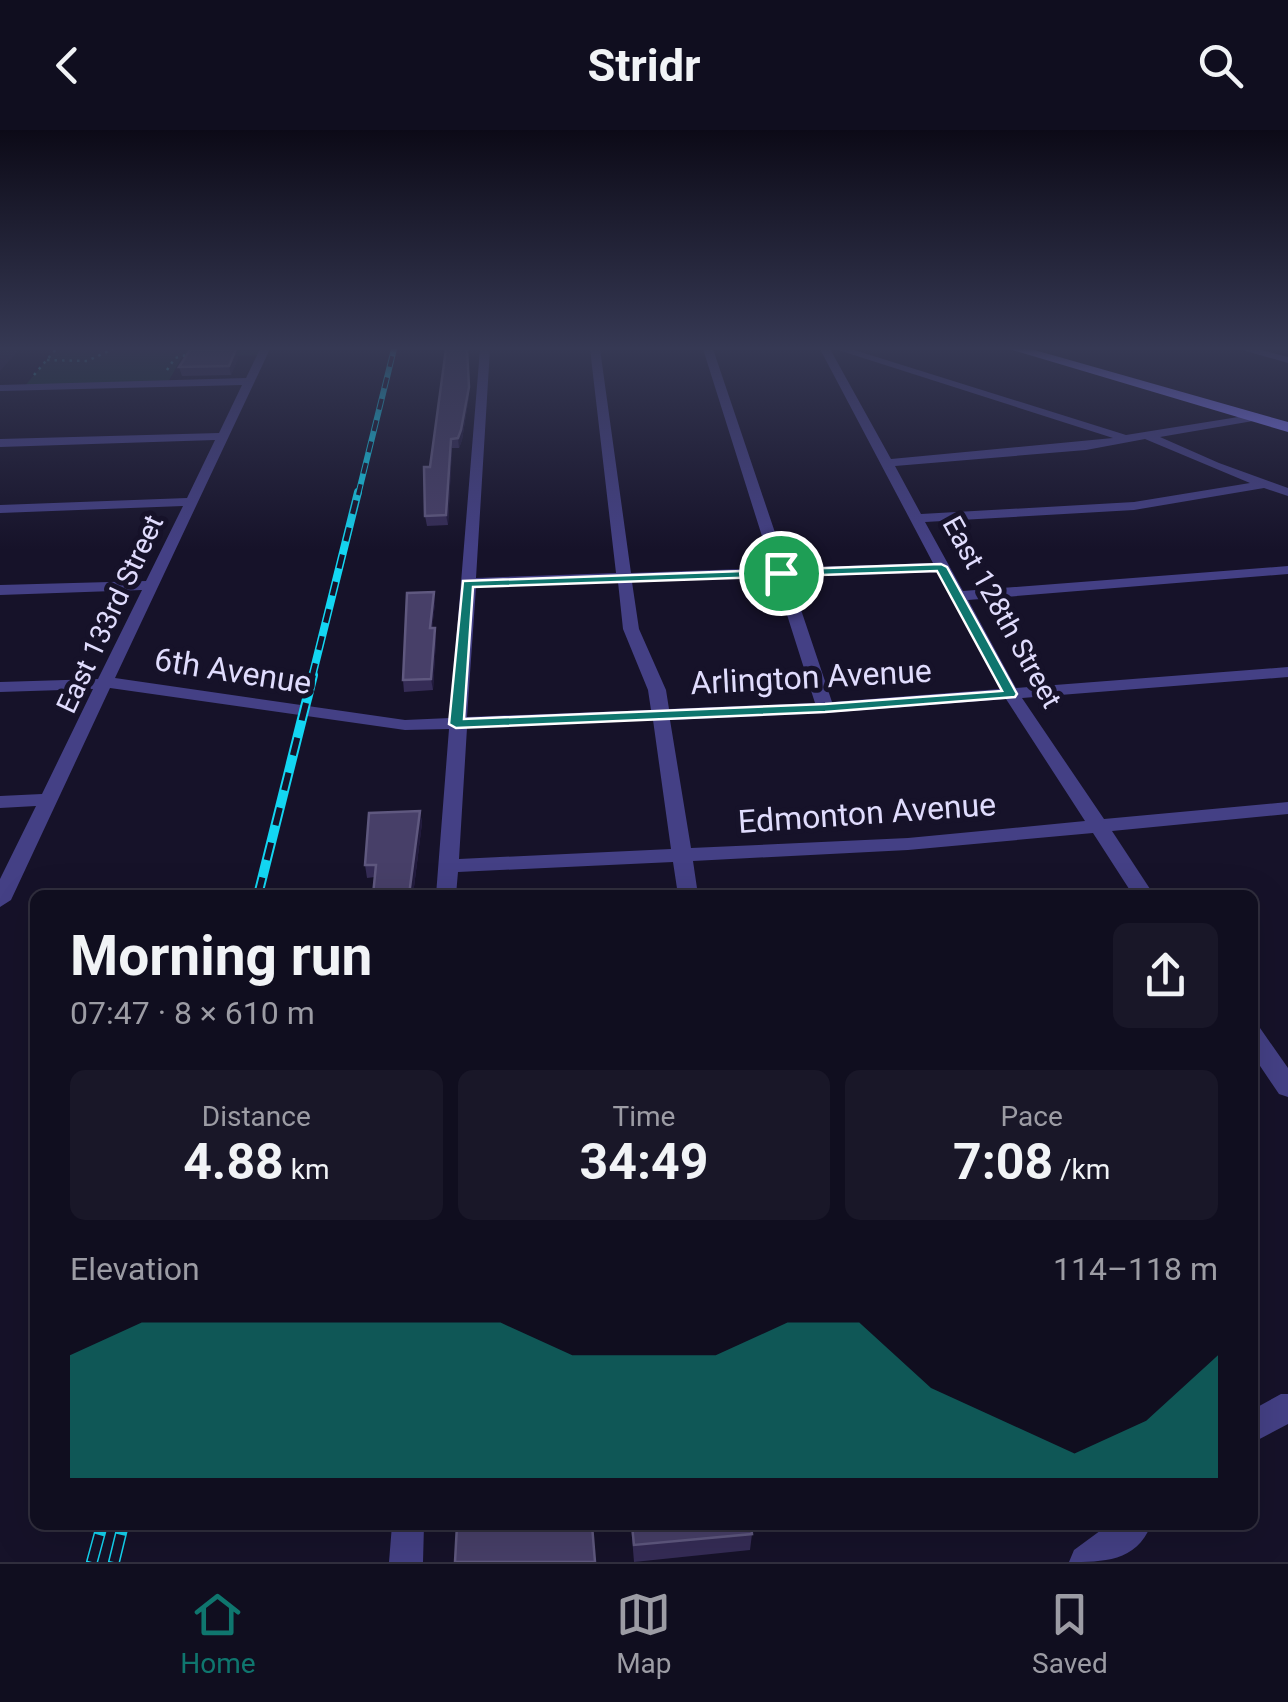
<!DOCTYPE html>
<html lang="en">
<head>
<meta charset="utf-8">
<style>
  :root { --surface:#100e1f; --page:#191728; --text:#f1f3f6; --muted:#9c9ca4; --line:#302e3d; --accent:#0f766e }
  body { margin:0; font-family:Roboto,sans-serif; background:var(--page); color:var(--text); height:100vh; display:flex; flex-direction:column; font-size:38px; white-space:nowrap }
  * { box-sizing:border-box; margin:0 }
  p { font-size:32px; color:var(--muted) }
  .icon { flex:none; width:55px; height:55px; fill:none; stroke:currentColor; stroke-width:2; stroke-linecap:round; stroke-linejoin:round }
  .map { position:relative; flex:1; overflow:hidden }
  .side { position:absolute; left:30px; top:760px; width:1228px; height:640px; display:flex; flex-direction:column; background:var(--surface); border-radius:15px; box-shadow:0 10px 40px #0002,0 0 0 2px var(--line) }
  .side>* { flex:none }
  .pin { position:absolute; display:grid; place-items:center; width:85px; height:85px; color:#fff; margin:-42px; border:5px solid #fff; border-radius:50%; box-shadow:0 2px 10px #0007 }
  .round { display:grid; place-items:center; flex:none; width:105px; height:105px; border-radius:15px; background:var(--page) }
  .head { display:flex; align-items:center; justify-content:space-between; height:170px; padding:0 40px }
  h1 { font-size:55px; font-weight:700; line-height:75px }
  .figures { display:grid; grid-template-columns:repeat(3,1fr); gap:15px; height:170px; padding:10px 40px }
  .figures div { display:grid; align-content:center; border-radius:15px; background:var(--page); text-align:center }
  .figures b { font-size:50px; font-weight:700 }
  .figures small { font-size:28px; font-weight:400 }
  .figures p { font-size:28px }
  .chart { height:280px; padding:20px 40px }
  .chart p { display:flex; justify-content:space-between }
  .chart svg { width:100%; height:180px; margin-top:10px; fill:var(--accent); opacity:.7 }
  header { display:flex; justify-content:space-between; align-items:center; height:130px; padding:0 40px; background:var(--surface); font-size:45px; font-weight:700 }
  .dock { display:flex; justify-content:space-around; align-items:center; height:140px; border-top:2px solid var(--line); background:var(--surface); font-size:28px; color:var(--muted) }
  .dock a { display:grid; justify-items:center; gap:5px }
  .dock .current { color:var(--accent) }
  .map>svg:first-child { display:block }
  .green { fill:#153232 }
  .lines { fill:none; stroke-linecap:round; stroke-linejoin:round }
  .path { stroke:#38b5b1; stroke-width:2.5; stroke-dasharray:2.5 5; stroke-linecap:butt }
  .street { fill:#444085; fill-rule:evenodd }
  .secondary { fill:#7e78f7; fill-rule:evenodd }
  .rail-far3-casing { stroke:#13d6f2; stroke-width:6 }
  .rail-far2-casing { stroke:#13d6f2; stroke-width:8 }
  .rail-far1-casing { stroke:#13d6f2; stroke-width:10 }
  .rail-casing { stroke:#13d6f2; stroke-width:12 }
  .rail-far3 { stroke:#161229; stroke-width:4; stroke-dasharray:11; stroke-linecap:butt }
  .rail-far2 { stroke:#161229; stroke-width:5; stroke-dasharray:14; stroke-linecap:butt }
  .rail-far1 { stroke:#161229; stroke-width:6; stroke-dasharray:18; stroke-linecap:butt }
  .rail { stroke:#161229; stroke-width:9; stroke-dasharray:28; stroke-linecap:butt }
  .wall { fill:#352c56 }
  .shaded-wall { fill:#211a3c }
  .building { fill:#473f68; stroke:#5f587f; stroke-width:2.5 }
  .route { fill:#0f766e; stroke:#fff; stroke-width:2.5; fill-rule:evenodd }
  .labels { text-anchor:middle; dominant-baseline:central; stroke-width:10; stroke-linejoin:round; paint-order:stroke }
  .far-street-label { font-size:28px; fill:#e0dcfd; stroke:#161229 }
  .street-label { font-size:32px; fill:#e0dcfd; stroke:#161229 }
</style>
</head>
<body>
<header><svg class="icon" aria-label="back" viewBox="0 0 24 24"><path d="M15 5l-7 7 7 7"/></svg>Stridr<svg class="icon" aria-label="search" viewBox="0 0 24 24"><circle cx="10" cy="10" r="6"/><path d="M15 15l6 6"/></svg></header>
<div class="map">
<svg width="1288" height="1432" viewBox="0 0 1288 1432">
  <rect width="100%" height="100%" fill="#161229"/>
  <path class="green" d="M56,219h209l-3,6 -80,2 -15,27 -143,3z"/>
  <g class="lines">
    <path class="path" d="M47,230l40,1 26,-12
      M167,240l8,-12 15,-4
      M34,245l22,-26"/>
    <path class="street" d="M260,219h10l-155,329 290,42 45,-2 30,-369h10l-14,229 140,-5 -26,-224h10l31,224 141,-5 -69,-219h10l74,219 146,-5 -113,-214h10l61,110 222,-21 -278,-89h16l275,86 131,-21 2,3 -6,4 -93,16 59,26 69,25v8l-24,-8 -130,22 -209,12 38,69 325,-25v8l-320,26 48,88 272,-21v10l-266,21 82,121 184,-17v12l-176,17 42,64h-21l-40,-62 -185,17 -215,11 5,34h-20l-5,-33 -215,10 -2,23h-20l13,-166 -44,1 -295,-42 -99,212 -11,7v-28l36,-73 -36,2v-12l42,-2 51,-105 -93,3v-10l98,-3 44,-89 -142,5v-10l146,-4 37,-75 -183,7v-8l187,-7 28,-58 -215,7v-8l219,-6 23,-48 -242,6v-6l246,-7zM1145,309l105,44 -116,19 -213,12 -26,-48 191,-16zM938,442l62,117 -168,13 -42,-125zM775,447l40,126 -146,6 -3,-19 -27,-61 -7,-47zM618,452l5,47 25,61 3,20 -184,7 9,-130zM1006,569l79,122 -177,17 -217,10 -21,-128 155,-7zM653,590l18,129 -212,10 8,-131z
      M1239,219h18l31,8v6z
      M1252,895l8,3 28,40v29l-9,-3 -27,-40z
      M1281,1264h7v30l-36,19v-33z
      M392,1395h32l-1,37h-34z
      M1108,1395h43c-15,37 -48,37 -82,37l5,-12z"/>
    <path class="secondary" d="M1009,219h22l257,73v10z"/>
    <g class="rail-far3-casing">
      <path id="rail-far3" d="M358,365l36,-146"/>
    </g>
    <g class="rail-far2-casing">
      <path id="rail-far2" d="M312,547l46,-185"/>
    </g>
    <g class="rail-far1-casing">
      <path id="rail-far1" d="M258,765l55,-220"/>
    </g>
    <g class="rail-casing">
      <path id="rail" d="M92,1432l10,-37
        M114,1432l9,-37"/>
    </g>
    <use href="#rail-far3" class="rail-far3"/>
    <use href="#rail-far2" class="rail-far2"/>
    <use href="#rail-far1" class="rail-far1"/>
    <use href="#rail" class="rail"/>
  </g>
  <path class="wall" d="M238,228l-7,17 -49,1 -3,-9z
    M469,266l-7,44 -3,8h-7l-4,77 -21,1 -2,-10 5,-49z
    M435,473l-3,25 4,11 -3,51 -29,2 -1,-12z
    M420,681l2,12 -9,72h-40l2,-18 -8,1 -2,-13z
    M631,1395h120l1,9 -2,16 -116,12z"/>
  <path class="shaded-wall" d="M0,219h20l-20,22z
    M236,219l2,9 -7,17 -2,-9z
    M468,219l1,47 -7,44 -3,8 -1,-10z
    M451,309l1,9 -4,77 -2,-10z
    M434,462l1,11 -4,37 -1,-12z
    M435,498l1,11 -3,51 -2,-11z
    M420,681l2,12 -9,72h-4z"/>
  <path class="building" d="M236,219l-7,17 -50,1 11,-17z
    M446,219h21l2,38 -8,43 -3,8 -7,1 -5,76 -21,1 -1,-49h6z
    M434,462l-4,36h5l-4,51 -28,1 4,-87z
    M420,681l-11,84h-36l3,-30h-11l4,-52z
    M457,1395h135l3,37h-140z
    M632,1395h119l1,9 -118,11z"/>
  <linearGradient id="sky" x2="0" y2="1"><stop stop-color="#0c0a17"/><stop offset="0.52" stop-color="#363954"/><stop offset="1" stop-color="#363954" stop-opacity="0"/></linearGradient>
  <rect width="1288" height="420" fill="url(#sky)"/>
  <path class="route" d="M941,434l6,3 70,127 -2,3 -190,15 -369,16 -7,-4 14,-143zM937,441l65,120 -177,13 -361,15 9,-132z"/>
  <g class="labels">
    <g class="far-street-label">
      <text transform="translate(1002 482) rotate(61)">East 128th Street</text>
      <text transform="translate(110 484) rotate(-65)">East 133rd Street</text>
    </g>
    <g class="street-label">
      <text transform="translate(233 541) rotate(9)">6th Avenue</text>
      <text transform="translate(811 547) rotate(-3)">Arlington Avenue</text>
      <text transform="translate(867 683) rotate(-4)">Edmonton Avenue</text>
    </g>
  </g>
</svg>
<div class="pin" style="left:781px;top:443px;background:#1e9e55"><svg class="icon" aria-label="arrive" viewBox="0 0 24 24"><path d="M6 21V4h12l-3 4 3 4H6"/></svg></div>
<section class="side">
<div class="head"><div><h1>Morning run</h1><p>07:47 · 8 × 610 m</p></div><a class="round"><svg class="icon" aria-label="share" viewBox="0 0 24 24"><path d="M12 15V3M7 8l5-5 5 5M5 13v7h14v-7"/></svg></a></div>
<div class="figures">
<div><p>Distance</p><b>4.88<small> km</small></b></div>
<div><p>Time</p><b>34:49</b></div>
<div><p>Pace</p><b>7:08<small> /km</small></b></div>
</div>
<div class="chart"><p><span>Elevation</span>114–118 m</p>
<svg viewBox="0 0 160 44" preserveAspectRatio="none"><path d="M0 44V14L10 6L20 6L30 6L40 6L50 6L60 6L70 14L80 14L90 14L100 6L110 6L120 22L130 30L140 38L150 30L160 14V44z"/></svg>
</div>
</section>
</div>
<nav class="dock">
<a class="current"><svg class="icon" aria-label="home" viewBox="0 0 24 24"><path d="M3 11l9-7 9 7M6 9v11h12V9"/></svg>Home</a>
<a><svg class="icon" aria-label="map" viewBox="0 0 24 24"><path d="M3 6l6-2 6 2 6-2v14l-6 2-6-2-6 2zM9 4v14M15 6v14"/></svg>Map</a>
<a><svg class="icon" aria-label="saved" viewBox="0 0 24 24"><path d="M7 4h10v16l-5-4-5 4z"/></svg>Saved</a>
</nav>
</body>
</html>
